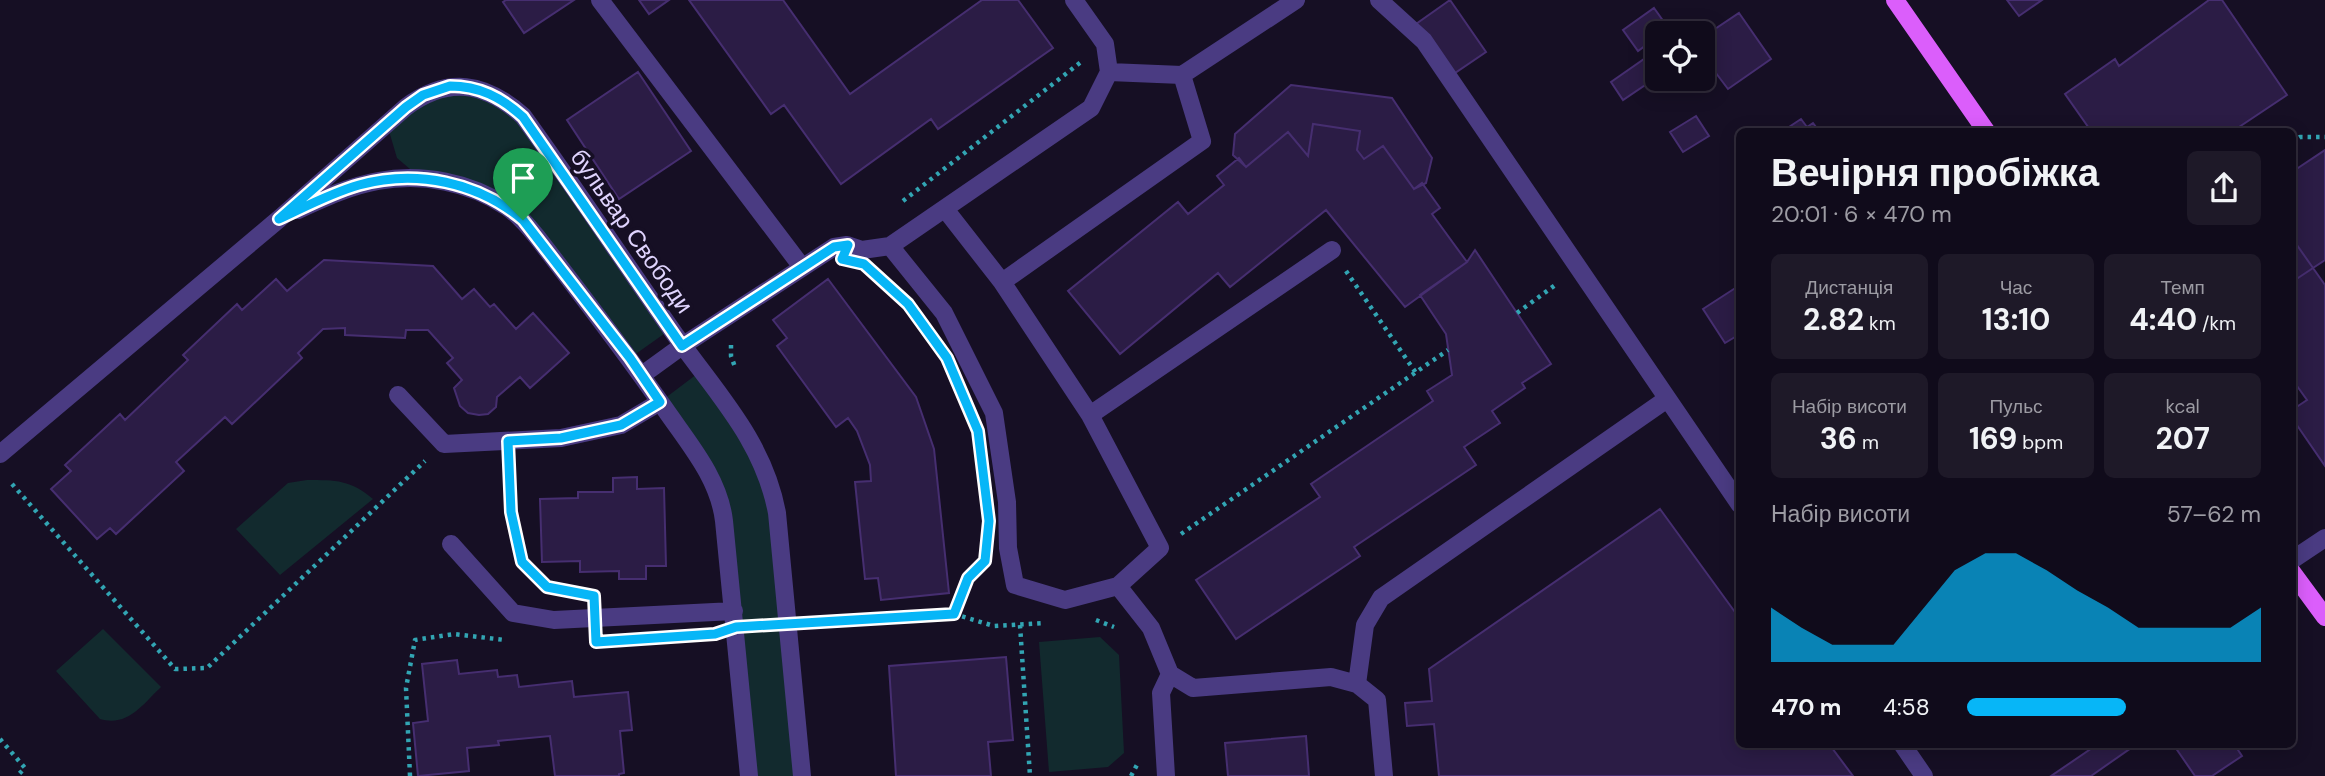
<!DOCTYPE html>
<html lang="uk">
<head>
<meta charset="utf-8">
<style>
  :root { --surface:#100b1b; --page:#1e1928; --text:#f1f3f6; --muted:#9c9ba3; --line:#302b3a; --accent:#07b6f7 }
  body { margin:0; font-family:"DM Sans",sans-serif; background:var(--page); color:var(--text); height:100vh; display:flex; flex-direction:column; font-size:26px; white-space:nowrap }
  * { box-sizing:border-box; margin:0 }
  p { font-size:23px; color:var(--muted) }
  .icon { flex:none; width:38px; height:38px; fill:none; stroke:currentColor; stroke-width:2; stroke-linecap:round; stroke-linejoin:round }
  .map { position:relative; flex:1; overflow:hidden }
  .side { position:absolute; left:1736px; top:128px; width:560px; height:620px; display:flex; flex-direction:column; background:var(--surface); border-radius:10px; box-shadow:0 4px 18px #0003,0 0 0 2px var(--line) }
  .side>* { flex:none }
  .fabs { position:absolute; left:1645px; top:21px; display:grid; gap:14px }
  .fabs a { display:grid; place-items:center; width:70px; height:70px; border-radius:10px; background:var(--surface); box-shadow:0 4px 18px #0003,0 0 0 2px var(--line); font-size:35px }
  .pin { position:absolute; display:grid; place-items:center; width:60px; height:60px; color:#fff; margin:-72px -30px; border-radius:50% 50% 50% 0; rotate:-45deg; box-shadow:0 0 7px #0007 }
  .pin .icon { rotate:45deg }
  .round { display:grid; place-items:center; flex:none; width:74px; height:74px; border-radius:10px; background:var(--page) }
  .headline { display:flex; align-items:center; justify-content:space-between; height:119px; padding:0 35px }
  h1 { font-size:38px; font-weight:700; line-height:52px }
  .metrics { display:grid; grid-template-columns:repeat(3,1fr); gap:10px; height:119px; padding:7px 35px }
  .metrics div { display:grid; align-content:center; border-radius:10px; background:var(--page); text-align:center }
  .metrics b { font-size:30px; font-weight:700 }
  .metrics small { font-size:19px; font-weight:400 }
  .metrics p { font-size:19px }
  .chart { height:196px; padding:14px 35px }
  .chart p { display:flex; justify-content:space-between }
  .chart svg { width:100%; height:126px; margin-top:7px; fill:var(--accent); opacity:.7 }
  ul { padding:0 35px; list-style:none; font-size:23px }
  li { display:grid; grid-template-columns:112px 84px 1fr; align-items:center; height:52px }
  li i { height:18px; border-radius:9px; background:var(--accent) }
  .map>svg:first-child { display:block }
  .green { fill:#122a2e }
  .building { fill:#2b1c45; stroke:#462e70; stroke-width:2 }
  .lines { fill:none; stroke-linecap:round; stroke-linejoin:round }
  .path { stroke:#32a5b3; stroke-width:4.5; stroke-dasharray:3.5 5; stroke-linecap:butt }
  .minor { stroke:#4a3b82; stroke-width:18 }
  .major { stroke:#db5efb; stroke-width:18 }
  .route-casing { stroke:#fff; stroke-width:14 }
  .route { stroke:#07b6f7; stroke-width:9 }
  .labels { text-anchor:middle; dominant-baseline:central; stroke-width:7; stroke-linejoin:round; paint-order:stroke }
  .street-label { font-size:24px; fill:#e0d4fe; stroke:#160f24 }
</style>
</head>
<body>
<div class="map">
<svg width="2325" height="776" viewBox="0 0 2325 776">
  <rect width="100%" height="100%" fill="#160f24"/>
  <path class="green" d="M434,91l72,11 165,227 -41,29 -107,-138 -113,-51 -13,-11 -8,-27z
    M701,371l66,102 35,303h-53l-26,-264 -63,-110z
    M307,480c29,0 44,0 66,19l-93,76 -44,-46 52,-46z
    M103,629l58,58c-19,18 -33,40 -61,32l-44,-48z
    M1100,637l19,18 5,98 -16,14 -59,5 -10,-130z"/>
  <path class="building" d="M506,0h68l-50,33 -21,-31z
    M639,0h30l-20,14z
    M689,0h94l67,94 132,-94h36l35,48 -115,81 -7,-10 -90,65 -57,-79 -13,9z
    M1450,0l36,52 -34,23 -36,-51z
    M2007,0h35l-23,16z
    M2209,0h13l65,95 -54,36h-142l-26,-37 50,-35 4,7z
    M1654,8l15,21 -6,4h-6v4l-19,14 -15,-21z
    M1739,13l32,46 -43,30 -25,-33v-19z
    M1657,50v27l-34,23 -12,-18z
    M638,72l53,79 -72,48 -52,-79z
    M1291,85l101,13 40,60 -6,25 -12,6 -31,-43 -19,13 -7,-9 3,-19 -47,-7 -5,32 -20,-24 -42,35 -13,-12 2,-21z
    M1696,116l13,20 -26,16 -13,-20z
    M1801,119l6,8 6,-4 6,8h-36z
    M1313,124l47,7 -3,19 7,9 19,-13 31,43 8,-6 18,25 -8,6 35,48 -62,45 -79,-97 -96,77 -12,-14 -98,81 -52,-63 110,-89 10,12 36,-29 -7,-9 22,-18 7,9 42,-35 20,24z
    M2325,150v110l-12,8 -21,-30v-66z
    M2292,238l21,30 -21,14z
    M1475,250l76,114 -29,19 3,5 -33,23 8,12 -36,24 12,18 -122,82 6,9 -124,83 -40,-59 124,-83 -9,-13 122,-83 -6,-10 25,-16 -6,-41 -26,-39 47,-33z
    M324,260l109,6 29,33 12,-10 16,18 4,-3 22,25 17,-16 36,40 -39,35 -10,-11 -23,20 -1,10 -8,7 -9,1 -11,-2 -8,-7 -6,-18 8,-8 -15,-17 6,-5 -25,-28h-22l-1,8 -60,-3v-7l-22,1 -25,24 4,5 -70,66 -7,-7 -49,45 8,9 -68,63 -6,-6 -13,11 -46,-50 20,-18 -6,-6 55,-51 5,6 63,-60 -5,-5 54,-51 5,6 34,-31 11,12z
    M2313,268l12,17v181l-33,-48v-8l15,-10 -15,-21v-97z
    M828,279l88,118 18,52 15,144 -68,7 -3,-22 -13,1 -10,-97 16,-1 -1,-16 -13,-34 -9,-13 -12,9 -59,-81 10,-8 -14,-18z
    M1740,285v49l-15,9 -22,-34z
    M637,477v12l27,-1 2,78h-20v13h-27v-8l-39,1v-11l-38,1 -2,-63 38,-1v-6h35v-14z
    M1660,509l80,110v125h89l24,32h-414l-5,-52 -27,2 -2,-23 27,-2 -3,-32z
    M1006,657l7,83 -25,2 3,34h-95l-7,-110z
    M457,660l2,14 38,-4 1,7 19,-2 2,12 53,-6 2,16 54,-5 4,38 -12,1 4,42 -5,1v2h-64l-5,-40 -52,5 1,4 -32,3 2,23 -51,5 -5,-53 15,-2 -6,-57z
    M1306,736l3,40h-81l-3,-33z
    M2098,744h29l4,4 -40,28h-40z
    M2173,744h61l8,12 -30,20h-17z"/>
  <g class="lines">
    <path class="path" d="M2292,142l8,-5h25
      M903,201l178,-139
      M1346,271l70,102
      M1517,313l41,-30
      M731,345v11l4,11
      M509,465l2,47 11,50 25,25 19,4
      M12,484l163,185 32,-1 218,-207
      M1181,534l267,-184
      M954,614l40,12 51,-3
      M1096,620l18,7
      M813,623l141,-9 14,-36 15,-15
      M1020,625l10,151
      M0,739l25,29 -8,8
      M410,776l-4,-88 9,-48 39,-6 51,6
      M1131,776l7,-13"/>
    <path class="minor" d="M600,0l202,267
      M1379,0l45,41 316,464
      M1182,75l114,-75
      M945,209l57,73 88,133
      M298,210c26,-12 52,-24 80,-29 44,-8 92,1 129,26 12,8 21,19 30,30 44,57 87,113 128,172 24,35 54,69 59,112l25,255
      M890,246l201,-138 18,-36 -4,-28 -31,-44
      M1002,282l200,-141 -20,-66 -73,-3
      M642,375l40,-29 152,-99 13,-2 15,5 28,-4 54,67 50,100 13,89 1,46 7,37 50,15 53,-14 33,42 19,46 23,14 138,-11 26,7 20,16 7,76
      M398,395l46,49 117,-6 60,-13 39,-23
      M0,454l279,-235 127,-112c42,-31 79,-25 117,9 50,69 97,140 146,210 42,62 94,111 108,187l25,263
      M451,544l62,69 41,7 180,-9
      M2292,560l33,-22
      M1118,586l42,-38 -70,-133 242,-165
      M1357,684l8,-59 16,-27 286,-199
      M1902,744l22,32
      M1166,776l-5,-83 9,-19"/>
    <path class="major" d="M1895,0l91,131
      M2292,572l33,45"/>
  </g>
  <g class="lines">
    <g class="route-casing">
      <path id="route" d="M450,86c29,0 51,11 73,31l159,229 152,-99 14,-2 -6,14 22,5 44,40 39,54 31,73 11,90 -4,40 -17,17 -14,36 -218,13 -21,7 -119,8 -2,-46 -47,-9 -25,-25 -11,-50 -3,-71 53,-3 60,-13 39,-23 -30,-44 -107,-138c-45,-38 -107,-51 -164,-35 -28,8 -54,22 -80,34l127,-112 17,-12z"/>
    </g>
    <use href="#route" class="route"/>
  </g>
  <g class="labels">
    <g class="street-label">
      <text transform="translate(632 231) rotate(55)">бульвар Свободи</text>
    </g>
  </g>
</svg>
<div class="fabs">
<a><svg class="icon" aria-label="locate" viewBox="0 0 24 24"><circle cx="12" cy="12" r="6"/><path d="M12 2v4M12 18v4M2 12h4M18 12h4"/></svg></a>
</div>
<div class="pin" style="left:523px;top:220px;background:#1e9e55"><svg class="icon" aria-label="arrive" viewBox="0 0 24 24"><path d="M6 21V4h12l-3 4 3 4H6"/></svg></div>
<section class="side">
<div class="headline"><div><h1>Вечірня пробіжка</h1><p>20:01 · 6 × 470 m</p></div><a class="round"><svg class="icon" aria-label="share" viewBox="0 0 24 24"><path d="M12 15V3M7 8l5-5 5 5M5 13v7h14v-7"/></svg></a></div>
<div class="metrics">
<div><p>Дистанція</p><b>2.82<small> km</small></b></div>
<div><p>Час</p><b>13:10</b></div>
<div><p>Темп</p><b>4:40<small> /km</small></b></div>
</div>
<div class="metrics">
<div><p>Набір висоти</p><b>36<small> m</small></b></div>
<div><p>Пульс</p><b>169<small> bpm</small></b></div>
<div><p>kcal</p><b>207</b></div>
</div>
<div class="chart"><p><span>Набір висоти</span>57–62 m</p>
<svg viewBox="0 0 160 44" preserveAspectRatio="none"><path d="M0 44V25L10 32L20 38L30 38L40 38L50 25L60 12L70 6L80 6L90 12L100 19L110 25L120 32L130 32L140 32L150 32L160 25V44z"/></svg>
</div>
<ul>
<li><b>470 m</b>4:58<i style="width:54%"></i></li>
</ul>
</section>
</div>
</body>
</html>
